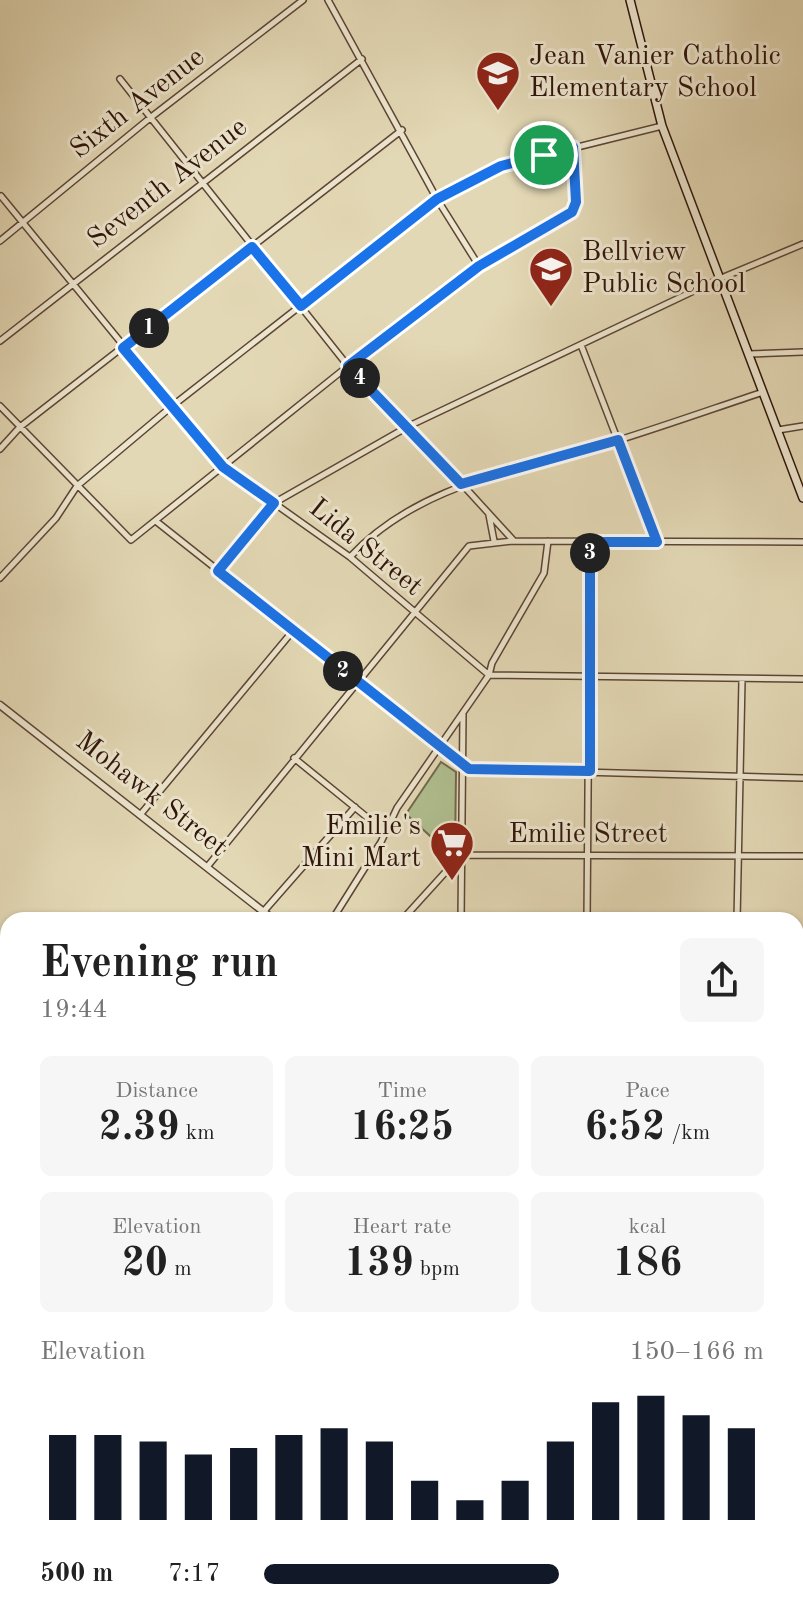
<!DOCTYPE html>
<html lang="en">
<head>
<meta charset="utf-8">
<style>
  :root { --surface:#fff; --page:#f6f6f6; --text:#222; --muted:#767676; --accent:#111827 }
  body { margin:0; font-family:"Old Standard TT",serif; background:var(--page); color:var(--text); height:100vh; display:flex; flex-direction:column; font-size:30px; white-space:nowrap }
  * { box-sizing:border-box; margin:0 }
  p { font-size:26px; color:var(--muted) }
  .icon { flex:none; width:44px; height:44px; fill:none; stroke:currentColor; stroke-width:2; stroke-linecap:round; stroke-linejoin:round }
  .map { position:relative; flex:1; overflow:hidden }
  .sheet { position:absolute; left:0px; top:912px; width:804px; height:708px; display:flex; flex-direction:column; background:var(--surface); border-radius:24px 24px 0 0; box-shadow:0 2px 6px #0004 }
  .sheet>* { flex:none }
  .pin { position:absolute; display:grid; place-items:center; width:68px; height:68px; color:#fff; margin:-34px; border:4px solid #fff; border-radius:50%; box-shadow:0 2px 8px #0007 }
  .km { position:absolute; width:40px; height:40px; margin:-20px; border-radius:50%; background:#222; color:#fff; font-size:22px; line-height:40px; text-align:center }
  .round { display:grid; place-items:center; flex:none; width:84px; height:84px; border-radius:12px; background:var(--page) }
  .overview { display:flex; align-items:center; justify-content:space-between; height:136px; padding:0 40px }
  h1 { font-size:44px; font-weight:700; line-height:60px }
  .metrics { display:grid; grid-template-columns:repeat(3,1fr); gap:12px; height:136px; padding:8px 40px }
  .metrics div { display:grid; align-content:center; border-radius:12px; background:var(--page); text-align:center }
  .metrics b { font-size:40px; font-weight:700 }
  .metrics small { font-size:22px; font-weight:400 }
  .metrics p { font-size:22px }
  .chart { height:224px; padding:16px 40px }
  .chart p { display:flex; justify-content:space-between }
  .chart svg { width:100%; height:144px; margin-top:8px; stroke:var(--accent); stroke-width:6 }
  ul { padding:0 40px; list-style:none; font-size:26px }
  li { display:grid; grid-template-columns:128px 96px 1fr; align-items:center; height:60px }
  li i { height:20px; border-radius:10px; background:var(--accent) }
  .map>svg:first-child { display:block }
  .green { fill:#b0bf90; stroke:#706a4d; stroke-width:2 }
  .lines { fill:none; stroke-linecap:round; stroke-linejoin:round }
  .minor-casing { stroke:#5c4535; stroke-width:8 }
  .tertiary-casing { stroke:#5c4535; stroke-width:9 }
  .secondary-casing { stroke:#2f140a; stroke-width:10 }
  .minor { stroke:#ede6cf; stroke-width:5 }
  .tertiary { stroke:#ede6cf; stroke-width:6 }
  .secondary { stroke:#ede6cf; stroke-width:7 }
  .rail { stroke:#2f140a; stroke-width:2; stroke-dasharray:14 14; stroke-linecap:butt }
  .route-casing { stroke:#fff; stroke-width:16 }
  .route { stroke:#1a73e8; stroke-width:10 }
  .labels { text-anchor:middle; dominant-baseline:central; stroke-width:6; stroke-linejoin:round; paint-order:stroke }
  .poi-label { font-size:28px; fill:#2f140a; stroke:#ede6cf; text-anchor:start }
  .street-label { font-size:28px; fill:#2f140a; stroke:#ede6cf }
</style>
</head>
<body>
<div class="map">
<svg width="803" height="1620" viewBox="0 0 803 1620">
  <rect width="100%" height="100%" fill="#e3d8b5"/>
  <filter id="stains"><feTurbulence type="fractalNoise" baseFrequency=".0025" numOctaves="4"/><feColorMatrix values="0 0 0 0 .2 0 0 0 0 .09 0 0 0 0 .02 0 0 0 .5 -.17"/></filter>
  <radialGradient id="worn" r=".72"><stop offset=".6" stop-color="#630" stop-opacity="0"/><stop offset="1" stop-color="#630" stop-opacity=".3"/></radialGradient>
  <path class="green" d="M441,762l15,10 -1,78 -4,5 -45,-41z"/>
  <g class="lines">
    <g class="minor-casing">
      <path id="minor" d="M328,0l109,199 42,67
        M120,79l228,287 61,60 104,114
        M1,196l222,271 127,90 139,118
        M0,241l150,-123 153,-118
        M0,341l362,-282
        M581,345l76,197
        M749,354l54,-2
        M0,406l131,134 217,-174 131,-100 93,-54 4,-10 -3,-55
        M778,430l25,-4
        M0,449l20,-22 382,-297
        M489,515l5,26
        M157,522l312,247 334,9
        M350,557c71,-76 174,-87 269,-117 48,-15 96,-32 144,-48
        M218,571l56,-68 135,-77 310,-147 84,-35
        M0,578l56,-60 21,-32 94,-79 266,-208 64,-33 161,-40
        M489,675l314,4
        M294,758l90,73
        M140,815l152,-183
        M207,867l262,-321 44,-5 290,1
        M264,911l91,-104
        M332,920l49,-78 16,-34 92,-133 3,-12 52,-90 4,-32
        M402,920l59,-65 342,1
        M461,920l2,-206
        M587,920l3,-378
        M737,920l5,-240
        M796,945h7
        M796,1043h7
        M796,1172l7,18
        M0,1334h8
        M796,1357l7,-3
        M796,1406l7,8
        M796,1596l7,24
        M800,1600l3,-16
        M471,1612v8
        M488,1612l11,8
        M634,1612l8,8
        M113,1620v-8
        M232,1620l1,-8
        M352,1620v-8"/>
    </g>
    <g class="tertiary-casing">
      <path id="tertiary" d="M0,705l274,215
        M796,1511l7,8"/>
    </g>
    <g class="secondary-casing">
      <path id="secondary" d="M630,0l32,126 141,372"/>
    </g>
    <use href="#minor" class="minor"/>
    <use href="#tertiary" class="tertiary"/>
    <use href="#secondary" class="secondary"/>
    <path class="rail" d="M0,1067l8,3
      M796,1437l7,9"/>
  </g>
  <g class="lines">
    <g class="route-casing">
      <path id="route" d="M573,147l3,55 -4,10 -93,54 -131,100 113,118 157,-44 39,102h-67v229l-121,-2 -251,-198 56,-68 -51,-36 -100,-119 129,-101 49,59 136,-107 64,-33z"/>
    </g>
    <use href="#route" class="route"/>
  </g>
  <defs>
    <g id="school-pin" transform="scale(2.3)"><path d="M0 17L-7.5 6A9.5 9.5 0 1 1 7.5 6Z" fill="#8f2418" stroke="#ede6cf"/><path d="M0-5L7-2L0 1L-7-2ZM-4 1L0 2.5L4 1V4Q0 6-4 4Z" fill="#fff"/></g>
    <g id="supermarket-pin" transform="scale(2.3)"><path d="M0 17L-7.5 6A9.5 9.5 0 1 1 7.5 6Z" fill="#8f2418" stroke="#ede6cf"/><path d="M-6-5.5h2.5l.6 2H6L4.5 2H-2.5L-4.4-4H-6ZM-1.5 3.2a1.3 1.3 0 1 0 .1 0ZM3 3.2a1.3 1.3 0 1 0 .1 0Z" fill="#fff"/></g>
  </defs>
  <g fill-rule="evenodd">
    <use href="#school-pin" x="498" y="73"/>
    <use href="#school-pin" x="551" y="269"/>
    <use href="#supermarket-pin" x="452" y="843"/>
  </g>
  <g class="labels">
    <g class="poi-label">
      <text x="529" y="57">Jean Vanier Catholic<tspan x="529" dy="32">Elementary School</tspan></text>
      <text x="582" y="253">Bellview<tspan x="582" dy="32">Public School</tspan></text>
      <text x="421" y="827" text-anchor="end">Emilie's<tspan x="421" dy="32">Mini Mart</tspan></text>
    </g>
    <g class="street-label">
      <text transform="translate(138 104) rotate(-38)">Sixth Avenue</text>
      <text transform="translate(168 184) rotate(-38)">Seventh Avenue</text>
      <text transform="translate(365 548) rotate(39)">Lida Street</text>
      <text transform="translate(151 795) rotate(38)">Mohawk Street</text>
      <text x="588" y="835">Emilie Street</text>
    </g>
  </g>
  <rect width="100%" height="100%" filter="url(#stains)"/>
  <rect width="100%" height="100%" fill="url(#worn)"/>
</svg>
<div class="pin" style="left:544px;top:155px;background:#1e9e55"><svg class="icon" aria-label="arrive" viewBox="0 0 24 24"><path d="M6 21V4h12l-3 4 3 4H6"/></svg></div>
<b class="km" style="left:149px;top:328px">1</b>
<b class="km" style="left:343px;top:671px">2</b>
<b class="km" style="left:590px;top:553px">3</b>
<b class="km" style="left:360px;top:378px">4</b>
<section class="sheet">
<div class="overview"><div><h1>Evening run</h1><p>19:44</p></div><a class="round"><svg class="icon" aria-label="share" viewBox="0 0 24 24"><path d="M12 15V3M7 8l5-5 5 5M5 13v7h14v-7"/></svg></a></div>
<div class="metrics">
<div><p>Distance</p><b>2.39<small> km</small></b></div>
<div><p>Time</p><b>16:25</b></div>
<div><p>Pace</p><b>6:52<small> /km</small></b></div>
</div>
<div class="metrics">
<div><p>Elevation</p><b>20<small> m</small></b></div>
<div><p>Heart rate</p><b>139<small> bpm</small></b></div>
<div><p>kcal</p><b>186</b></div>
</div>
<div class="chart"><p><span>Elevation</span>150–166 m</p>
<svg viewBox="0 0 160 44" preserveAspectRatio="none"><path d="M5 44V18M15 44V18M25 44V20M35 44V24M45 44V22M55 44V18M65 44V16M75 44V20M85 44V32M95 44V38M105 44V32M115 44V20M125 44V8M135 44V6M145 44V12M155 44V16"/></svg>
</div>
<ul>
<li><b>500 m</b>7:17<i style="width:59%"></i></li>
</ul>
</section>
</div>
</body>
</html>
